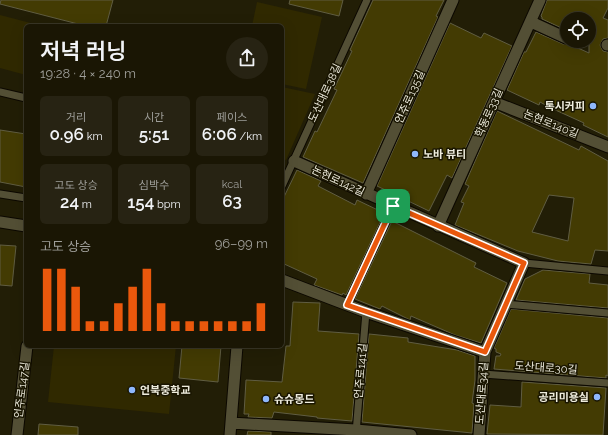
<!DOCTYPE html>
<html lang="ko">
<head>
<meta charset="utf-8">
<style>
  :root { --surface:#1a1604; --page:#272313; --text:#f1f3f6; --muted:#9f9f9a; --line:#383526; --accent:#ea580c }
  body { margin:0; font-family:Raleway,"Noto Sans KR",sans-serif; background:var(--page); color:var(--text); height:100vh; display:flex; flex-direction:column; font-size:15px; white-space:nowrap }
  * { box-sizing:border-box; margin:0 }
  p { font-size:13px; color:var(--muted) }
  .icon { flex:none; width:22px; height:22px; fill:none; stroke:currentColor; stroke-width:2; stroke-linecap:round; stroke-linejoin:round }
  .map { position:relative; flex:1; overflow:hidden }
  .sheet { position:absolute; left:24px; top:24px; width:260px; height:324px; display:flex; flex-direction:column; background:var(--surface); border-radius:6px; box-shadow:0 4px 16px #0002,0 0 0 1px var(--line) }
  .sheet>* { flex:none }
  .buttons { position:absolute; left:560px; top:12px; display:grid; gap:8px }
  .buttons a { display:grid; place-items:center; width:36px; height:36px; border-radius:50%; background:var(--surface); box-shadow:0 4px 16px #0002,0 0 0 1px var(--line); font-size:20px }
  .pin { position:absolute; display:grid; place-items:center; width:34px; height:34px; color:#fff; margin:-17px; border-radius:8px; box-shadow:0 2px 6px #0006 }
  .round { display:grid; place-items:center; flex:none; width:42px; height:42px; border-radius:21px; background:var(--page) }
  .overview { display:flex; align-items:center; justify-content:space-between; height:68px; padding:0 16px }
  h1 { font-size:22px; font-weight:600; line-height:30px }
  .figures { display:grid; grid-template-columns:repeat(3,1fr); gap:6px; height:68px; padding:4px 16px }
  .figures div { display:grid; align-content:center; border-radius:6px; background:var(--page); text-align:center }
  .figures b { font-size:17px; font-weight:600 }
  .figures small { font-size:11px; font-weight:400 }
  .figures p { font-size:11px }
  .chart { height:112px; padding:8px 16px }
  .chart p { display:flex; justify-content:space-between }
  .chart svg { width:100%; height:72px; margin-top:4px; stroke:var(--accent); stroke-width:6 }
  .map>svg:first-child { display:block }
  .green { fill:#302900 }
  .building { fill:#433b03; stroke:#605d42; fill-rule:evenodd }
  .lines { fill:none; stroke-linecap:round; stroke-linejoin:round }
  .service-casing { stroke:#0c0800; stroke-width:9 }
  .minor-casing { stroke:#0c0800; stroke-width:13 }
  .service { stroke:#534f35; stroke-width:7 }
  .minor { stroke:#534f35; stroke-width:11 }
  .route-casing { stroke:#fff; stroke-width:8 }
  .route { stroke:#ea580c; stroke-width:5 }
  .poi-dot { fill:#8fb8fd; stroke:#191500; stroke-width:1.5 }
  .labels { text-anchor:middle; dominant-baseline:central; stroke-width:3; stroke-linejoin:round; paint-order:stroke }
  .street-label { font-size:11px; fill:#eeecdd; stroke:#191500 }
  .poi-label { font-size:11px; font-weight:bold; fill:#eeecdd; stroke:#191500; text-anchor:start }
</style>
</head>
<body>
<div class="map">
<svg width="608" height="435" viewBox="0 0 608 435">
  <rect width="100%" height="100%" fill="#221e06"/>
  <path class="green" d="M257,2l65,15 -16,72 -24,-5v-58h-30z
    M0,15l42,11h-16v49l-26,-7z
    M282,87l33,7 -29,66 -4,-1z
    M54,346h122l-7,68 -121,-12z"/>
  <path class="building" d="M1,0h112l-7,26h-20l-86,-22z
    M290,0h53l-4,16 -50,-12z
    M373,0h71l-8,16 2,1 -75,166 -60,-26 12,-26 2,1 20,-42 -3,-1 18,-38 -2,-1z
    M547,0h61v8l-5,10 5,2v18l-5,1 -3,6 3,6 5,1v85l-25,-12 1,-2 -33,-15 -11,-6 -1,3 -32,-15 17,-38h2l10,-20 27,12h6l20,9v-34h-22l-1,11 -24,-11v-2l-1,-1z
    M450,23l31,15 3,-5 28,13 -60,132 -5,-3 -18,36 -52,-25z
    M497,111l82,39 2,-4 27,15v90l-13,-1 -4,14 -33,-3 -40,-10 -63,-26 9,-22 -3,-1 8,-16 -4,-2zM549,195l25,3 -6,43 -36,-9z
    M0,130l26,4v53l-26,-5z
    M297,170l24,11 -3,5 37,19 2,-5 25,12 -1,3 2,1 -37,79 -3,-2 -1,2 -28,-10 3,-6 -35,-16v-62z
    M392,221l84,42 -2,4 33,16 -26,60 -26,-8 -44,-19 -1,4 -28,-14 -2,3 -25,-10z
    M0,245l16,1 -4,40 -12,-1z
    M543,270l47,4 -1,9 19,2v23l-92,-8 9,-21z
    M293,302l27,1 -2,28 41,3 -7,87 -35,-3v-1l-43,-5 -2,6 -24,-1 1,-3h-5l2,-34 36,2 4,-36h4z
    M511,309l97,9v58l-2,-1v3l-112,-9 2,-13h4l1,-2 -5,-2v-3l-2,-1z
    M369,334l39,4v4l49,8 18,6v24l-3,23 2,1 -2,29 -110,-11z
    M182,346h39l-3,36 -39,-4z
    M522,382l84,6 -3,47 -116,-1 3,-29 31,2z
    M39,424l39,3v8h-40z
    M248,431l23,1v3h-24z"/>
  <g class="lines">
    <g class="service-casing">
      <path id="service" d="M0,92l26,6
        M282,186l85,-186
        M0,194l26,4
        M524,263l84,8
        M506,304l102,9
        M347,305l46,-99
        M483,374l125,9
        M356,433l10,-121"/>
    </g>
    <g class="minor-casing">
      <path id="minor" d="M531,22l35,16
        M607,45h1
        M494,102l114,45
        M294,161l230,102 -39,89 -6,83
        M366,194l87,-194
        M0,222l26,4
        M438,226l102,-226
        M282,280l84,32 119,40
        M231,423l125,7 55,5
        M17,435l10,-89
        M230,435l7,-89"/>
    </g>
    <use href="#service" class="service"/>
    <use href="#minor" class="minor"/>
  </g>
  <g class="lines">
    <g class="route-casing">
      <path id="route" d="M393,206l131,57 -39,89 -138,-47z"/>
    </g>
    <use href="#route" class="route"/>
  </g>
  <g class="poi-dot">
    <circle cx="593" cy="106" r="4"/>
    <circle cx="415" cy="154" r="4"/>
    <circle cx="132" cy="390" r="4"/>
    <circle cx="597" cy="397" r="4"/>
    <circle cx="266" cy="399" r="4"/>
  </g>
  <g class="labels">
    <g class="street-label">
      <text transform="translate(325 93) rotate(-65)">도산대로38길</text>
      <text transform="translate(410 97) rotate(-66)">언주로135길</text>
      <text transform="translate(489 113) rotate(-66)">학동로33길</text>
      <text transform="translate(551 124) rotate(22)">논현로140길</text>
      <text transform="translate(338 181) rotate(25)">논현로142길</text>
      <text transform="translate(546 368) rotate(4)">도산대로30길</text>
      <text transform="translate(361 371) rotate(-85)">언주로141길</text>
      <text transform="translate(22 390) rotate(-83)">언주로147길</text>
      <text transform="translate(482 393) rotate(-86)">도산대로34길</text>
    </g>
    <g class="poi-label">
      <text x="585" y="106" text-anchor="end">톡시커피</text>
      <text x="423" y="154">노바 뷰티</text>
      <text x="140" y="390">언북중학교</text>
      <text x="589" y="397" text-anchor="end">공리미용실</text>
      <text x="274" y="399">슈슈몽드</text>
    </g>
  </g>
</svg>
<div class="buttons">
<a><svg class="icon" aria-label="locate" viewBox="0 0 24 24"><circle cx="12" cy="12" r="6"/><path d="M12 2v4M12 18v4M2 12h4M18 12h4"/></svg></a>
</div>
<div class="pin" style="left:393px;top:206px;background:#1e9e55"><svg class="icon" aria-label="arrive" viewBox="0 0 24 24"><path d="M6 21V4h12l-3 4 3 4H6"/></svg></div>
<section class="sheet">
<div class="overview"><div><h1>저녁 러닝</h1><p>19:28 · 4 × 240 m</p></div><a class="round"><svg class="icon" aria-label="share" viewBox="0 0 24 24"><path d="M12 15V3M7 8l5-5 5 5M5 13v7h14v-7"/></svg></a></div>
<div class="figures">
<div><p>거리</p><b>0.96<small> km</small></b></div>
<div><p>시간</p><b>5:51</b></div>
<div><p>페이스</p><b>6:06<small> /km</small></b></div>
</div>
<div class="figures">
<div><p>고도 상승</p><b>24<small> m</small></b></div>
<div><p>심박수</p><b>154<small> bpm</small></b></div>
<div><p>kcal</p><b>63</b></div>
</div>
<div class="chart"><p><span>고도 상승</span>96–99 m</p>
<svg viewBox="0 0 160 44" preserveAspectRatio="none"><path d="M5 44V6M15 44V6M25 44V17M35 44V38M45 44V38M55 44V27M65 44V17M75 44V6M85 44V27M95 44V38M105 44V38M115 44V38M125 44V38M135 44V38M145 44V38M155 44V27"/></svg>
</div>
</section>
</div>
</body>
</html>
